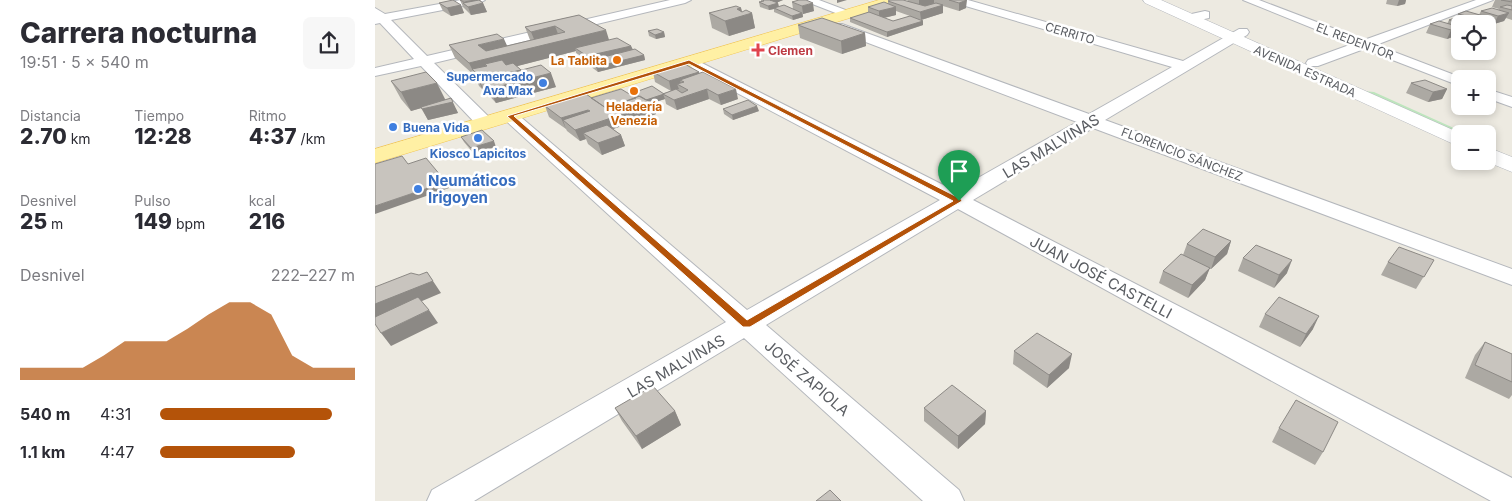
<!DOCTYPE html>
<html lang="es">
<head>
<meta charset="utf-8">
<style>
  :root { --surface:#fff; --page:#f7f7f7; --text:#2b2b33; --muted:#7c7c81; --accent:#b45309 }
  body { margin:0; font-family:Inter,sans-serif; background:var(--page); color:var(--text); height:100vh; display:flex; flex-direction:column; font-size:19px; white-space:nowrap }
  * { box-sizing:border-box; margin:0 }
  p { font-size:16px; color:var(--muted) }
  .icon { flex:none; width:28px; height:28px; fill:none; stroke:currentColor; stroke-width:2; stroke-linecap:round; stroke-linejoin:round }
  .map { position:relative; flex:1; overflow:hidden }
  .sheet { display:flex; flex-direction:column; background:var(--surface); width:375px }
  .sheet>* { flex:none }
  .fabs { position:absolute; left:1076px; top:15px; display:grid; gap:10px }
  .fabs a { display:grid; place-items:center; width:45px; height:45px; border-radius:8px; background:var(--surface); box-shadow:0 2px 8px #0003; font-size:25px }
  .pin { position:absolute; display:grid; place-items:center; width:42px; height:42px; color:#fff; margin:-51px -21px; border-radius:50% 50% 50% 0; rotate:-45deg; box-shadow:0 0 5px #0007 }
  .pin .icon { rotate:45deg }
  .round { display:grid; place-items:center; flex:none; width:52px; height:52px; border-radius:8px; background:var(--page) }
  .overview { display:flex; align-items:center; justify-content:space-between; height:85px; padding:0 20px }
  h1 { font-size:28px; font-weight:800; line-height:38px }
  .figures { display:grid; grid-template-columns:repeat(3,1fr); gap:8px; height:85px; padding:5px 20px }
  .figures div { display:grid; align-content:center }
  .figures b { font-size:21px; font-weight:800 }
  .figures small { font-size:14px; font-weight:400 }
  .figures p { font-size:14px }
  .chart { height:140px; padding:10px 20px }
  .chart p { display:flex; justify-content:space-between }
  .chart svg { width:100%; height:90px; margin-top:5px; fill:var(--accent); opacity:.7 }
  ul { padding:0 20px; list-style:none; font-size:16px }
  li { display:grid; grid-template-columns:80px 60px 1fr; align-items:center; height:38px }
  li i { height:12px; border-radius:6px; background:var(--accent) }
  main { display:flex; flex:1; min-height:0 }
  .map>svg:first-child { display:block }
  .green { fill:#bde5bd }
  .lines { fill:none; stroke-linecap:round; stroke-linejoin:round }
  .minor-casing { stroke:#b4b7bc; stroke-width:2 }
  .secondary-casing { stroke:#b5b8be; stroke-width:1 }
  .primary-casing { stroke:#f2c655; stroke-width:1 }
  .minor { fill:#fff; fill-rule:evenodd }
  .secondary { fill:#fff; fill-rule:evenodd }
  .primary { fill:#fff0a4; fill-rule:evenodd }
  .wall { fill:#aca9a3; fill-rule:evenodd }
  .shaded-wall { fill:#8c8985 }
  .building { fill:#c8c4be; stroke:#8c8985 }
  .route { fill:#b45309; stroke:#fff; fill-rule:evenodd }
  .health-dot { fill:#e0444e; stroke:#fff; stroke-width:2 }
  .food-dot { fill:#e8710a; stroke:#fff; stroke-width:2 }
  .shop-dot { fill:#3f7fe0; stroke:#fff; stroke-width:2 }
  .labels { text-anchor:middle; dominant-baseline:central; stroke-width:5; stroke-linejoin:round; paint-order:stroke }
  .far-street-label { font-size:12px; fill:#5a5d62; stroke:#fff }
  .far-health-label { font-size:12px; font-weight:bold; fill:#be3a42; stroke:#fff; text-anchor:start }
  .far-food-label { font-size:12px; font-weight:bold; fill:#c56008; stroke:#fff; text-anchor:end }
  .far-shop-label { font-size:12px; font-weight:bold; fill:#366cbe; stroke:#fff; text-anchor:end }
  .street-label { font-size:15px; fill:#5a5d62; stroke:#fff }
  .shop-label { font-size:15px; font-weight:bold; fill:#366cbe; stroke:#fff; text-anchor:start }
</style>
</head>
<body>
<main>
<section class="sheet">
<div class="overview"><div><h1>Carrera nocturna</h1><p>19:51 · 5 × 540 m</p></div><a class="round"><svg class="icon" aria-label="share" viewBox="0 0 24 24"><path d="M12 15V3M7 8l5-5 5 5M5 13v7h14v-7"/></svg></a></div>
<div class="figures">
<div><p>Distancia</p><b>2.70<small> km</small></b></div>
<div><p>Tiempo</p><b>12:28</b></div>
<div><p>Ritmo</p><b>4:37<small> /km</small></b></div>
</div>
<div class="figures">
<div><p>Desnivel</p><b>25<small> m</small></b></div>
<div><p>Pulso</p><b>149<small> bpm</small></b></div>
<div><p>kcal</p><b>216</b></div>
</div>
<div class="chart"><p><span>Desnivel</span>222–227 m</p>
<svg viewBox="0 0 160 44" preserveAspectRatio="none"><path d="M0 44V38L10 38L20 38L30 38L40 32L50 25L60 25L70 25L80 19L90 12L100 6L110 6L120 12L130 32L140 38L150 38L160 38V44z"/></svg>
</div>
<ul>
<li><b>540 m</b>4:31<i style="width:88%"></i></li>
<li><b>1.1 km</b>4:47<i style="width:69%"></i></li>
</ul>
</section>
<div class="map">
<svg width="1137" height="501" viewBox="0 0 1137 501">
  <rect width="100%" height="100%" fill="#edeae1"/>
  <path class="green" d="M988,91l11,1 93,42h-7z"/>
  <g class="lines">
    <g class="minor-casing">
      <path id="minor" d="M86,0h24l-6,3 -88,17 36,36 243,-56h21l-6,3 -251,60 57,56 2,4 -2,4h-12l-58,-61 -46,10v-8l39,-9 -34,-36 -5,1v-16l10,6z
        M427,0h17l37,14 -2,3h-8z
        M575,0h18l215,61 56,-32h8l2,3 -2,3 -142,85 407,149v16l-419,-157 -120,72 539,278v23h-21l-533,-292 -192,116 193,165 5,11h-41l-179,-163 -270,163h-47l5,-11 294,-168 -222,-203 -2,-3 2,-3h12l231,197 193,-110 -256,-135 -2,-3 2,-3h10l261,132 122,-69 -243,-92 -2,-3 2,-3h8l247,90 83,-47 -220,-65z
        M868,0h16l105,40 112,-40h17l-117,45 89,34h-5v7l-96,-37 -46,17h-10l-2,-3 2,-3 44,-16z
        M830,11l4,1v6l-18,4 -6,-4 2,-3z
        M1112,89l25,8v10l-25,-9z"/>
    </g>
    <g class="secondary-casing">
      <path id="secondary" d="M768,0h18l301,134 -2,13 -315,-144z
        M1112,147l25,10v15l-27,-11h2z"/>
    </g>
    <g class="primary-casing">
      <path id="primary" d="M504,0h22l-2,3 -524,160v-14z"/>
    </g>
    <use href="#minor" class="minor"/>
    <use href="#secondary" class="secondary"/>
    <use href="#primary" class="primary"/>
  </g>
  <path class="wall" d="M85,0h20l3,3 4,9 -16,3 -8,-8z
    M386,0h22l-7,3h2l1,4 14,2 -1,-7 22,9 -11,3v3l-10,3 -19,-8v-3l-5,1 -9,-3 -1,-5h2z
    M532,0h59v8l-7,3 -16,-5v7l-22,7 2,1v4l-36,12 -37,-15v-4l18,-5v-6l20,-3v-3h20zM521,11l14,5 -17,5 -9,-3 12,-3z
    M1012,0h19l-1,4 -8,2 -11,-2z
    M1120,0h17v20l-6,-2 -2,3 -10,3 -10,-2 -1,2h-23v8h-3l-2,4 -8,3 -21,-6 4,-9h17l2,-4 8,-3 1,-3 21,1 2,-4 17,-1 1,-1 -7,-2z
    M64,3l22,2 3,8 -13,3 -8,-5z
    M366,8l1,4 10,1 3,15 -26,8 -17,-8 -3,-15z
    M204,15l30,25 22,6 2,4 11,5 1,5 -47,12 -8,-6 -1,-5 -13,-8v-2l-59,15 4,4 35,17 -60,16 -12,-13h-1l-4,-4 -4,-10 -20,-18 -6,-13 58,1 24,-5 -1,-1 -5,-13z
    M423,25l67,8 1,13 -24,8 -42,-16z
    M273,31l16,1 1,5 -9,2 -7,-3z
    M278,72l47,1 38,26 -17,6 -12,-6 -32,11 -11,-6 -1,-5 -13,4 1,1 3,10 -43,15 8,6 4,11 -23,9 -14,-11 -2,-5 -6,2 -13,-10 -1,-2 -17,-12 -4,-11 46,-8 43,-2 -1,-3h31l7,-2 -16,-9z
    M16,81l54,19 11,9 2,4 -30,7 -7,-12 -10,3 -10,-12z
    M1036,83l36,6 -5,10 -14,3 -22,-9z
    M348,109l36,2 -26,9 -9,-6z
    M86,137l35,10 -22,7 -10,-12z
    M856,241l-4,13 -16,15h-2l-4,11 -17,18 -29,-15 4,-12 20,-16 4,-11z
    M868,258l44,15 -13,15 -36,-17z
    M1059,260l-18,29 -35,-14 7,-13z
    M890,314l48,15 -13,18 -41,-20z
    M1110,342l27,12v41l-3,4 -44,-21 10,-23z
    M639,351l55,17 -22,20 -34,-24z
    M240,408l60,3 6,14 -39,24 -20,-28z
    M549,408l62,3 -1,13 -27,25 -34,-28z
    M904,428l44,24 -8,13 -43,-23z"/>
  <path class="shaded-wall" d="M100,0h5l1,4 2,-1 4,9 -16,3 -3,-8 -4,-3v-2z
    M396,0h12l-12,5z
    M462,0h10l-10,3z
    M544,0h15v4l-15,4z
    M592,0l-1,8 -7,3v-8z
    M1024,0h7l-1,4 -8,2z
    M403,3l1,5h-5v1l-5,1 -1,-4z
    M438,3l1,8 -11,3 -1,-8z
    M86,5l3,8 -13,3 -4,-8z
    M568,5v8l-22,7 -1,-8z
    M521,7v8l-17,4v-8z
    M366,8l2,8 9,-3 3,15 -26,8 -4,-15 12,-12z
    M427,13l1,4 -10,3 -1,-4z
    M1134,13l-5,8 -10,3 4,-8z
    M1112,17l-4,7h-10l4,-2 2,-3z
    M548,21v4l-36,12v-5z
    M180,26l5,13 -24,5 -5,-12z
    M1085,27l-5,9 -8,3 4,-9z
    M231,30l4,13 -35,5 1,3 -86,22 -3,-7 -2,-2 4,9 -17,-4 4,8 -7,-14z
    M289,32l1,5 -9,2 -1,-4z
    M490,33l1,13 -24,8 -1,-13z
    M129,39l6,13 -26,6 -6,-13z
    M256,46l2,4 -44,11 -2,-5z
    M269,55l1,5 -47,12 -2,-5z
    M324,72l3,10h-18l-4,-2 2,7 -5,-3 2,5 -8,2 -2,-10z
    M176,73l5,14 -60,16 -7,-14z
    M103,80h1l5,10h-1z
    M62,83l9,18 -35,10 -10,-19z
    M332,89l2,10 -32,11 -3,-10z
    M361,89l2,10 -17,6 -3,-10z
    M1072,89l-5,10 -14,3 5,-10z
    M288,94l2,5 -19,6 -1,-5z
    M76,98l7,15 -30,7 -6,-11z
    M278,104l3,10 -66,23 -7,-4 3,6 -6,2 -5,-11z
    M382,106l2,5 -26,9 -1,-5z
    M213,110l4,10h-29l3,9 -5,-11z
    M246,135l4,11 -23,9 -4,-12z
    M119,141l2,6 -22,7 -3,-6z
    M71,182l3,6 -74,26v-8z
    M856,241l-4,13 -16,15 4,-12z
    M917,260l-5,13 -13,15 5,-13z
    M835,268l-5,12 -17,18 4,-13z
    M52,272l14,21 -66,28v-17z
    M54,310l9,13 -47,23 -10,-13z
    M944,316l-6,13 -13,18 6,-13z
    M697,354l-3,14 -22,20 2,-13z
    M300,411l6,14 -39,24 -6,-13z
    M611,411l-1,13 -27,25v-13z"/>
  <path class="building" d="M78,0l8,5 -14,3 -8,-5z
    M85,0h15l-11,2z
    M104,0l4,3 -15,4 -5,-4z
    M388,0h8h-1l8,3 -10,3 -9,-4 5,-1z
    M424,0h7l7,3 -11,3 -10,-4z
    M515,0h13l22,6 11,-3 7,2 -23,7 -32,-11z
    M574,0h18l-8,3z
    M1126,0h11v2z
    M509,2l12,5 -17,4 -11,-4z
    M409,5l18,8 -10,3 -18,-8z
    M1132,5l5,1v4l-12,-3z
    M361,6l5,2 -4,1 5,3 4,-2 6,3 -27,8 -16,-8z
    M1117,8l17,5 -11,3 -17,-5z
    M1091,11l21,6 -8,2 -21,-5z
    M494,12l24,9 17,-5 13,5 -36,11 -37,-14z
    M204,15l27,15 -137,33 -20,-18 48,-11 7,5 -26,6 8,6 79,-19 -10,-6 -24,6 -6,-5z
    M1082,17l21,5 -5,2h-8l-16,-4z
    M447,18l43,15 -24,8 -43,-16z
    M1064,21l21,6 -9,3 -21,-6z
    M282,29l7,3 -9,3 -7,-4z
    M242,38l14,8 -44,10 -12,-8z
    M260,49l9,6 -48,12 -8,-6z
    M127,60l4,5 7,-2 8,7 -31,7 -2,-2 -10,2 1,3h-1l-4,-4 4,-1 -6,-6 15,-3 -2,-2z
    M308,63l16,9 -30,9 -16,-9z
    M166,65l10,8 -62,16 -11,-12 10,-2 3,3z
    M51,72l11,11 -36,9 -10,-11z
    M328,72l33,17 -18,6 -11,-6 -33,11 -11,-6 13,-5 6,4 6,-3 -11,-6 7,-2 -4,-2z
    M1050,80l22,9 -14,3 -22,-9z
    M277,86l12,8 -18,6 -13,-7z
    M246,89l15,9 -30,10 -15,-10z
    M211,94l20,14 34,-12 13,8 -78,26 -12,-10 27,-9 -2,-1 -27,8 -16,-12z
    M76,98l2,4 -31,7 -1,-2z
    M373,100l9,6 -25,9 -9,-6z
    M232,125l14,10 -23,8 -15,-10z
    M107,130l12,11 -23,7 -10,-11z
    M27,156l6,8 18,-6 20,24 -71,24v-42z
    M828,229l28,12 -16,16 -28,-13z
    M881,245l36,15 -13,15 -36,-17z
    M1024,247l35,13 -10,17 -36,-15z
    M806,254l29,14 -18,17 -29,-14z
    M52,272l6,9 -58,23v-17l36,-14 8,2z
    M43,297l11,13 -48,23 -6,-9v-7z
    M904,297l40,19 -13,18 -41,-20z
    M662,333l35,21 -23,21 -35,-24z
    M1110,342l27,12v28l-37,-17z
    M577,385l34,26 -28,25 -34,-28z
    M278,386l22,25 -39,25 -21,-28z
    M921,400l42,22 -15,30 -44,-24z
    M455,490l11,11h-25z"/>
  <path class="route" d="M314,60l272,139 1,2 -212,126h-7l-236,-211zM314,64l264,137 -206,119 -233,-204z"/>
  <path class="health-dot" d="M380.5 42.5h5v5h5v5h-5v5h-5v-5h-5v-5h5z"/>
  <g class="food-dot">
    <circle cx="242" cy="60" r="5"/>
    <circle cx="259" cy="91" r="5"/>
  </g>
  <g class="shop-dot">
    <circle cx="168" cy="83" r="5"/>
    <circle cx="18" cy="127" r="5"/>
    <circle cx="103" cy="138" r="5"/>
    <circle cx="43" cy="189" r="5"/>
  </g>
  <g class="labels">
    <g class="far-street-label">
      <text transform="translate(695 33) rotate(16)">CERRITO</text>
      <text transform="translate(980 41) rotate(21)">EL REDENTOR</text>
      <text transform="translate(930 71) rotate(24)">AVENIDA ESTRADA</text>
      <text transform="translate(807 154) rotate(21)">FLORENCIO SÁNCHEZ</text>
    </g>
    <g class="far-health-label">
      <text x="393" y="50">Clemen</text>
    </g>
    <g class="far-food-label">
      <text x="232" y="60">La Tablita</text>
      <text x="259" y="106" text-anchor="middle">Heladería<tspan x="259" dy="14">Venezia</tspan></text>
    </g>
    <g class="far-shop-label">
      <text x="158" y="76">Supermercado<tspan x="158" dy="14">Ava Max</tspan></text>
      <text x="28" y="127" text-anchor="start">Buena Vida</text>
      <text x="103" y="153" text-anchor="middle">Kiosco Lapicitos</text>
    </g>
    <g class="street-label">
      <text transform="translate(676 146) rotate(-31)">LAS MALVINAS</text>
      <text transform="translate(726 277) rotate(28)">JUAN JOSÉ CASTELLI</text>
      <text transform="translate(301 366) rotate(-30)">LAS MALVINAS</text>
      <text transform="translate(432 378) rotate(41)">JOSÉ ZAPIOLA</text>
    </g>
    <g class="shop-label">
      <text x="53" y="180">Neumáticos<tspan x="53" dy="17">Irigoyen</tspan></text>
    </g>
  </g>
</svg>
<div class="fabs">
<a><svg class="icon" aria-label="locate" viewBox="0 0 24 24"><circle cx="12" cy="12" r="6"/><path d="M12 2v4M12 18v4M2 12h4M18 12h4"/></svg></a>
<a>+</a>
<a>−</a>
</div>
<div class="pin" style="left:584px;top:201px;background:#1e9e55"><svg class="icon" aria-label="arrive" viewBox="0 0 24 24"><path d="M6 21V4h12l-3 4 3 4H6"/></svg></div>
</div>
</main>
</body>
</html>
